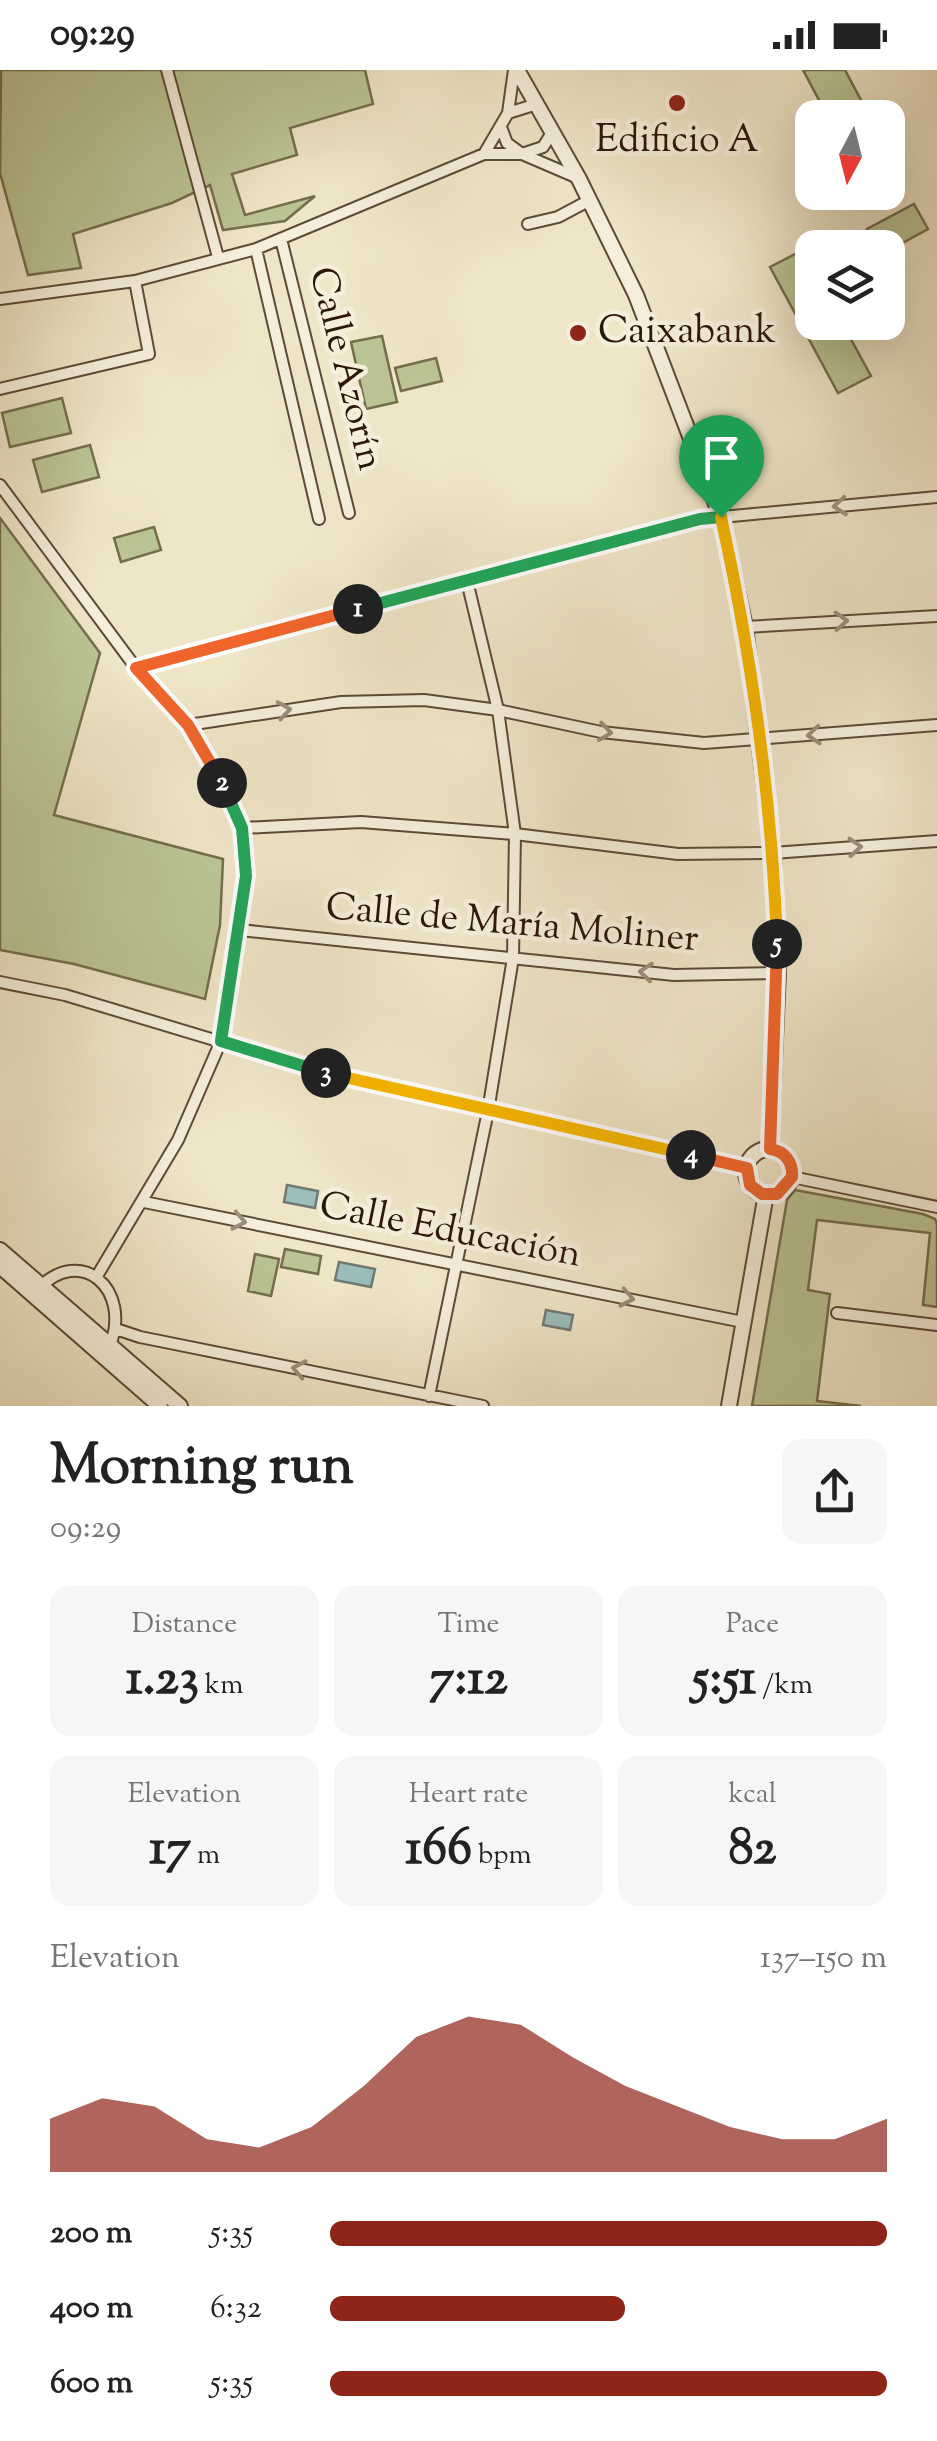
<!DOCTYPE html>
<html lang="en">
<head>
<meta charset="utf-8">
<style>
  :root { --surface:#fff; --page:#f6f6f6; --text:#222; --muted:#767676; --accent:#8f2418 }
  body { margin:0; font-family:"Sorts Mill Goudy",serif; background:var(--page); color:var(--text); height:100vh; display:flex; flex-direction:column; font-size:38px; white-space:nowrap }
  * { box-sizing:border-box; margin:0 }
  p { font-size:32px; color:var(--muted) }
  .icon { flex:none; width:55px; height:55px; fill:none; stroke:currentColor; stroke-width:2; stroke-linecap:round; stroke-linejoin:round }
  .map { position:relative; height:1336px; overflow:hidden }
  .drawer { display:flex; flex-direction:column; background:var(--surface); flex:1 }
  .drawer>* { flex:none }
  .needle { width:65px; rotate:187deg }
  .buttons { position:absolute; left:795px; top:30px; display:grid; gap:20px }
  .buttons a { display:grid; place-items:center; width:110px; height:110px; border-radius:20px; background:var(--surface); box-shadow:0 10px 40px #0002; font-size:50px }
  .pin { position:absolute; display:grid; place-items:center; width:85px; height:85px; color:#fff; margin:-102px -42px; border-radius:50% 50% 50% 0; rotate:-45deg; box-shadow:0 0 10px #0007 }
  .pin .icon { rotate:45deg }
  .km { position:absolute; width:50px; height:50px; margin:-25px; border-radius:50%; background:#222; color:#fff; font-size:28px; line-height:50px; text-align:center }
  .round { display:grid; place-items:center; flex:none; width:105px; height:105px; border-radius:20px; background:var(--page) }
  .head { display:flex; align-items:center; justify-content:space-between; height:170px; padding:0 50px }
  h1 { font-size:55px; font-weight:700; line-height:75px }
  .metrics { display:grid; grid-template-columns:repeat(3,1fr); gap:15px; height:170px; padding:10px 50px }
  .metrics div { display:grid; align-content:center; border-radius:20px; background:var(--page); text-align:center }
  .metrics b { font-size:50px; font-weight:700 }
  .metrics small { font-size:28px; font-weight:400 }
  .metrics p { font-size:28px }
  .chart { height:280px; padding:20px 50px }
  .chart p { display:flex; justify-content:space-between }
  .chart svg { width:100%; height:180px; margin-top:10px; fill:var(--accent); opacity:.7 }
  ul { padding:0 50px; list-style:none; font-size:32px }
  li { display:grid; grid-template-columns:160px 120px 1fr; align-items:center; height:75px }
  li i { height:25px; border-radius:12px; background:var(--accent) }
  .status { display:flex; justify-content:space-between; align-items:center; height:70px; padding:0 50px; background:var(--surface); direction:ltr }
  .status svg { height:28px; fill:currentColor }
  .map>svg:first-child { display:block }
  .green { fill:#bbc494; stroke:#746d4c; stroke-width:2.5 }
  .water { fill:#9bbebb; stroke:#6f7b72; stroke-width:2.5 }
  .lines { fill:none; stroke-linecap:round; stroke-linejoin:round }
  .minor-casing { stroke:#5d4a36; stroke-width:14 }
  .tertiary-casing { stroke:#5d4a36; stroke-width:18 }
  .minor { stroke:#f5eedb; stroke-width:10 }
  .tertiary { stroke:#f5eedb; stroke-width:14 }
  .oneway { stroke:#9b8d7b }
  .split-1-casing { stroke:#fff; stroke-width:20 }
  .split-2-casing { stroke:#fff; stroke-width:20 }
  .split-3-casing { stroke:#fff; stroke-width:20 }
  .split-4-casing { stroke:#fff; stroke-width:20 }
  .split-5-casing { stroke:#fff; stroke-width:20 }
  .split-6-casing { stroke:#fff; stroke-width:20 }
  .split-1 { stroke:#22a559; stroke-width:12 }
  .split-2 { stroke:#f0652b; stroke-width:12 }
  .split-3 { stroke:#22a559; stroke-width:12 }
  .split-4 { stroke:#f5b400; stroke-width:12 }
  .split-5 { stroke:#f0652b; stroke-width:12 }
  .split-6 { stroke:#f5b400; stroke-width:12 }
  .poi-dot { fill:#8f2418; stroke:#f5eedb; stroke-width:4 }
  .labels { text-anchor:middle; dominant-baseline:central; stroke-width:9; stroke-linejoin:round; paint-order:stroke }
  .poi-label { font-size:38px; fill:#2c1605; stroke:#f5eedb }
  .street-label { font-size:38px; fill:#2c1605; stroke:#f5eedb }
</style>
</head>
<body>
<div class="status"><b>09:29</b><svg viewBox="0 0 49 12"><path d="M0 12V9h3v3zM5 12V6h3v6zM10 12V3h3v9zM15 12V0h3v12zM26 1h20v11H26zM47 4h2v5h-2z"/></svg></div>
<div class="map">
<svg width="937" height="1336" viewBox="0 0 937 1336">
  <rect width="100%" height="100%" fill="#efe5c7"/>
  <filter id="stains"><feTurbulence type="fractalNoise" baseFrequency=".002" numOctaves="4"/><feColorMatrix values="0 0 0 0 .2 0 0 0 0 .09 0 0 0 0 .02 0 0 0 .5 -.17"/></filter>
  <radialGradient id="worn" r=".72"><stop offset=".6" stop-color="#630" stop-opacity="0"/><stop offset="1" stop-color="#630" stop-opacity=".3"/></radialGradient>
  <path class="green" d="M1,0h364l8,34 -83,24 7,27 -65,19 13,41 70,-19 -30,25 -62,9 -13,-45 -38,18 -99,31 8,34 -53,7 -28,-102z
    M803,0h42l25,47h-42z
    M914,134l14,25 -40,22v-3l-11,-1 -10,-18z
    M803,180l9,18v54l30,1 29,53 -33,17 -68,-126z
    M382,266l15,66 -31,7 -15,-67z
    M436,288l6,23 -41,10 -6,-23z
    M62,328l9,35 -61,14 -8,-34z
    M90,375l9,32 -57,15 -9,-32z
    M0,448l100,135 -46,162 169,44 -3,66 -15,74 -131,-35 -74,-14z
    M154,457l7,23 -40,12 -7,-24z
    M795,1120l128,24 12,5 2,5v83l-14,-2 7,-72 -113,-13 -9,70 22,4 -13,107 44,5h-109l35,-206z
    M285,1179l36,7 -3,18 -37,-7z
    M255,1184l24,5 -8,37 -23,-5z"/>
  <path class="water" d="M287,1115l31,6 -3,17 -31,-6z
    M339,1192l36,7 -4,18 -36,-7z
    M546,1240l27,5 -3,15 -27,-5z"/>
  <g class="lines">
    <g class="minor-casing">
      <path id="minor" d="M167,0l51,187
        M508,43l29,-9
        M501,57l6,16 15,11 21,-7 10,-16
        M484,84l24,-41 6,-43
        M528,154l30,-7 32,-17
        M281,169l68,274
        M256,179l63,270
        M0,229l135,-18 121,-32 228,-95h38l56,24
        M0,319l149,-35 -14,-73
        M0,415l136,183 52,57 31,51 23,52 4,47 -25,166 -43,99 -81,136
        M745,557l192,-11
        M136,598l564,-149 237,-22
        M188,655l153,-23 83,-2 74,10 103,22 103,11 233,-18
        M242,758l119,-6 154,12 163,20 95,-1 164,-12
        M240,860l434,45 104,-2
        M0,912l65,13 289,87 393,86
        M792,1107l145,30
        M144,1132l599,120
        M37,1220c44,-47 95,0 73,55
        M837,1243l100,12
        M116,1259l24,8 343,69
        M429,1326l59,-285 25,-153 2,-124 -17,-124 -31,-129"/>
    </g>
    <g class="tertiary-casing">
      <path id="tertiary" d="M517,0l62,109 57,116 85,222 24,110 28,226 5,120 -8,176
        M746 1102a23 23 0 1 1 46 0a23 23 0 1 1-46 0Z
        M0,1180l180,156
        M0,1196l160,140
        M729,1336l37,-212"/>
    </g>
    <use href="#minor" class="minor"/>
    <use href="#tertiary" class="tertiary"/>
  </g>
  <defs><path id="oneway-chevron" d="M-2-3.5L2.5 0L-2 3.5" fill="none" stroke-width="1.6" stroke-linecap="round" stroke-linejoin="round" transform="scale(2.5)"/></defs>
  <g class="oneway">
    <use href="#oneway-chevron" transform="translate(840 436) rotate(175)"/>
    <use href="#oneway-chevron" transform="translate(841 551) rotate(-3)"/>
    <use href="#oneway-chevron" transform="translate(284 640) rotate(-9)"/>
    <use href="#oneway-chevron" transform="translate(605 662) rotate(8)"/>
    <use href="#oneway-chevron" transform="translate(814 665) rotate(175)"/>
    <use href="#oneway-chevron" transform="translate(855 777) rotate(-4)"/>
    <use href="#oneway-chevron" transform="translate(646 902) rotate(-174)"/>
    <use href="#oneway-chevron" transform="translate(239 1151) rotate(11)"/>
    <use href="#oneway-chevron" transform="translate(627 1228) rotate(11)"/>
    <use href="#oneway-chevron" transform="translate(299 1299) rotate(-169)"/>
  </g>
  <g class="lines">
    <g class="split-1-casing">
      <path id="split-1" d="M358,539l342,-90 21,-2"/>
    </g>
    <g class="split-2-casing">
      <path id="split-2" d="M222,713l-34,-58 -52,-57 222,-59"/>
    </g>
    <g class="split-3-casing">
      <path id="split-3" d="M222,713l20,45 4,48 -25,165 105,32"/>
    </g>
    <g class="split-4-casing">
      <path id="split-4" d="M326,1003l365,82"/>
    </g>
    <g class="split-5-casing">
      <path id="split-5" d="M691,1085l56,13 3,17 12,9h15l15,-17c1,-15 -7,-26 -22,-28l7,-205"/>
    </g>
    <g class="split-6-casing">
      <path id="split-6" d="M721,447c31,141 51,282 56,427"/>
    </g>
    <use href="#split-1" class="split-1"/>
    <use href="#split-2" class="split-2"/>
    <use href="#split-3" class="split-3"/>
    <use href="#split-4" class="split-4"/>
    <use href="#split-5" class="split-5"/>
    <use href="#split-6" class="split-6"/>
  </g>
  <g class="poi-dot">
    <circle cx="677" cy="33" r="10"/>
    <circle cx="578" cy="263" r="10"/>
  </g>
  <g class="labels">
    <g class="poi-label">
      <text x="677" y="72">Edificio A</text>
      <text x="598" y="263" text-anchor="start">Caixabank</text>
    </g>
    <g class="street-label">
      <text transform="translate(344 299) rotate(76)">Calle Azorín</text>
      <text transform="translate(512 855) rotate(5)">Calle de María Moliner</text>
      <text transform="translate(450 1162) rotate(11)">Calle Educación</text>
    </g>
  </g>
  <rect width="100%" height="100%" filter="url(#stains)"/>
  <rect width="100%" height="100%" fill="url(#worn)"/>
</svg>
<div class="buttons">
<a><svg class="needle" viewBox="-14 -14 28 28"><path d="M0-13l5 13h-10z" fill="#e53935"/><path d="M0 13l5-13h-10z" fill="#767676"/></svg></a>
<a><svg class="icon" aria-label="layers" viewBox="0 0 24 24"><path d="M12 4l9 5-9 5-9-5zM3 14l9 5 9-5"/></svg></a>
</div>
<div class="pin" style="left:721px;top:447px;background:#1e9e55"><svg class="icon" aria-label="arrive" viewBox="0 0 24 24"><path d="M6 21V4h12l-3 4 3 4H6"/></svg></div>
<b class="km" style="left:358px;top:539px">1</b>
<b class="km" style="left:222px;top:713px">2</b>
<b class="km" style="left:326px;top:1003px">3</b>
<b class="km" style="left:691px;top:1085px">4</b>
<b class="km" style="left:777px;top:874px">5</b>
</div>
<section class="drawer">
<div class="head"><div><h1>Morning run</h1><p>09:29</p></div><a class="round"><svg class="icon" aria-label="share" viewBox="0 0 24 24"><path d="M12 15V3M7 8l5-5 5 5M5 13v7h14v-7"/></svg></a></div>
<div class="metrics">
<div><p>Distance</p><b>1.23<small> km</small></b></div>
<div><p>Time</p><b>7:12</b></div>
<div><p>Pace</p><b>5:51<small> /km</small></b></div>
</div>
<div class="metrics">
<div><p>Elevation</p><b>17<small> m</small></b></div>
<div><p>Heart rate</p><b>166<small> bpm</small></b></div>
<div><p>kcal</p><b>82</b></div>
</div>
<div class="chart"><p><span>Elevation</span>137–150 m</p>
<svg viewBox="0 0 160 44" preserveAspectRatio="none"><path d="M0 44V31L10 26L20 28L30 36L40 38L50 33L60 23L70 11L80 6L90 8L100 16L110 23L120 28L130 33L140 36L150 36L160 31V44z"/></svg>
</div>
<ul>
<li><b>200 m</b>5:35<i style="width:100%"></i></li>
<li><b>400 m</b>6:32<i style="width:53%"></i></li>
<li><b>600 m</b>5:35<i style="width:100%"></i></li>
</ul>
</section>
</body>
</html>
